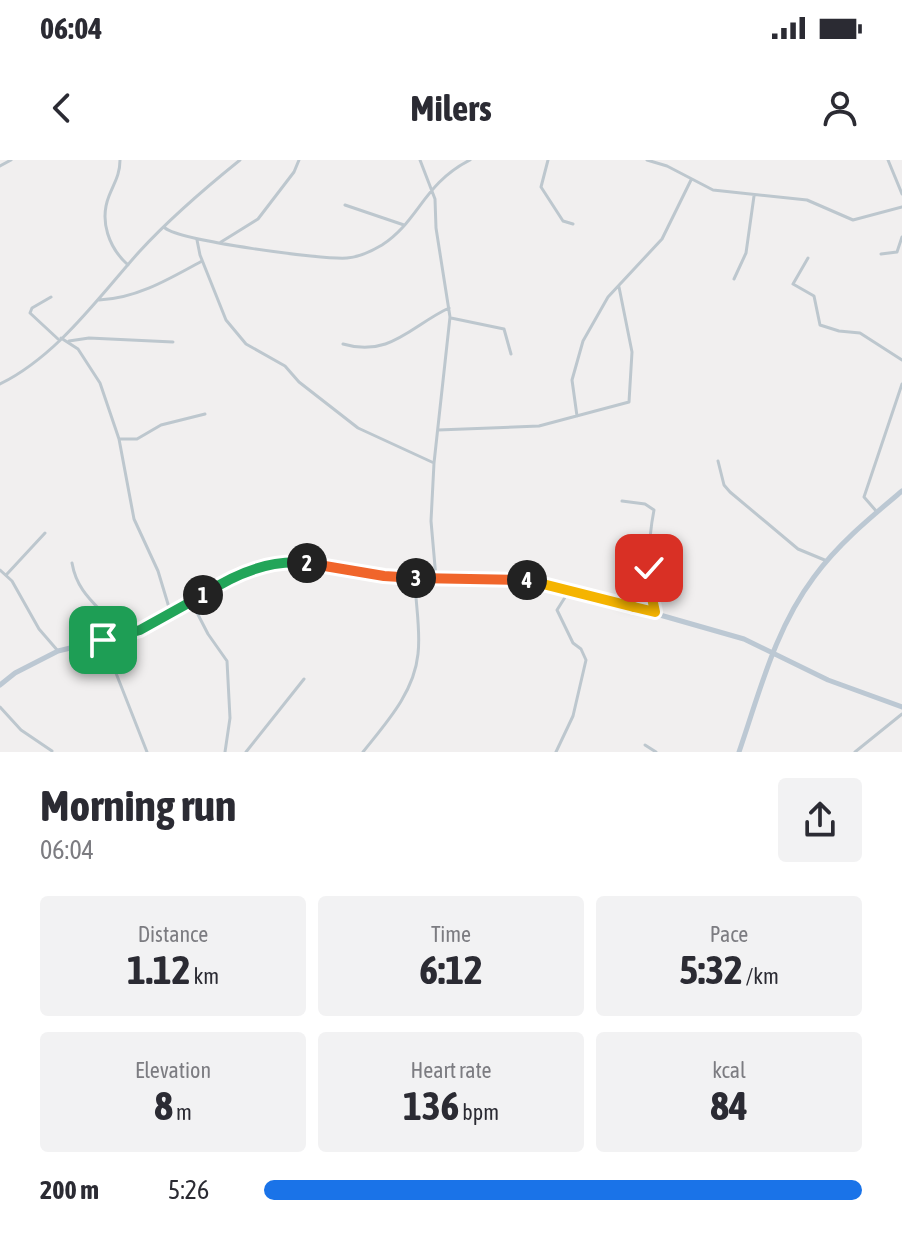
<!DOCTYPE html>
<html lang="en">
<head>
<meta charset="utf-8">
<style>
  :root { --surface:#fff; --page:#f2f2f3; --text:#2b2b33; --muted:#7c7c81; --accent:#1a73e8 }
  body { margin:0; font-family:"Asap Condensed",sans-serif; background:var(--page); color:var(--text); height:100vh; display:flex; flex-direction:column; font-size:30px; white-space:nowrap }
  * { box-sizing:border-box; margin:0 }
  p { font-size:26px; color:var(--muted) }
  .icon { flex:none; width:44px; height:44px; fill:none; stroke:currentColor; stroke-width:2; stroke-linecap:round; stroke-linejoin:round }
  .map { position:relative; height:592px; overflow:hidden }
  .sheet { display:flex; flex-direction:column; background:var(--surface); flex:1 }
  .sheet>* { flex:none }
  .pin { position:absolute; display:grid; place-items:center; width:68px; height:68px; color:#fff; margin:-34px; border-radius:16px; box-shadow:0 4px 12px #0006 }
  .km { position:absolute; width:40px; height:40px; margin:-20px; border-radius:50%; background:#222; color:#fff; font-size:22px; line-height:40px; text-align:center }
  .round { display:grid; place-items:center; flex:none; width:84px; height:84px; border-radius:8px; background:var(--page) }
  .head { display:flex; align-items:center; justify-content:space-between; height:136px; padding:0 40px }
  h1 { font-size:44px; font-weight:700; line-height:60px }
  .figures { display:grid; grid-template-columns:repeat(3,1fr); gap:12px; height:136px; padding:8px 40px }
  .figures div { display:grid; align-content:center; border-radius:8px; background:var(--page); text-align:center }
  .figures b { font-size:40px; font-weight:700 }
  .figures small { font-size:22px; font-weight:400 }
  .figures p { font-size:22px }
  ul { padding:0 40px; list-style:none; font-size:26px }
  li { display:grid; grid-template-columns:128px 96px 1fr; align-items:center; height:60px }
  li i { height:20px; border-radius:10px; background:var(--accent) }
  .status { display:flex; justify-content:space-between; align-items:center; height:56px; padding:0 40px; background:var(--surface); direction:ltr }
  .status svg { height:22px; fill:currentColor }
  header { display:flex; justify-content:space-between; align-items:center; height:104px; padding:0 40px; background:var(--surface); font-size:36px; font-weight:700 }
  .map>svg:first-child { display:block }
  .lines { fill:none; stroke-linecap:round; stroke-linejoin:round }
  .street { stroke:#bdc7ce; stroke-width:3 }
  .secondary { stroke:#bcc8d3; stroke-width:5 }
  .split-1-casing { stroke:#fff; stroke-width:16 }
  .split-2-casing { stroke:#fff; stroke-width:16 }
  .split-3-casing { stroke:#fff; stroke-width:16 }
  .split-4-casing { stroke:#fff; stroke-width:16 }
  .split-5-casing { stroke:#fff; stroke-width:16 }
  .split-6-casing { stroke:#fff; stroke-width:16 }
  .split-1 { stroke:#22a559; stroke-width:10 }
  .split-2 { stroke:#22a559; stroke-width:10 }
  .split-3 { stroke:#f0652b; stroke-width:10 }
  .split-4 { stroke:#f0652b; stroke-width:10 }
  .split-5 { stroke:#f5b400; stroke-width:10 }
  .split-6 { stroke:#f5b400; stroke-width:10 }
</style>
</head>
<body>
<div class="status"><b>06:04</b><svg viewBox="0 0 49 12"><path d="M0 12V9h3v3zM5 12V6h3v6zM10 12V3h3v9zM15 12V0h3v12zM26 1h20v11H26zM47 4h2v5h-2z"/></svg></div>
<header><svg class="icon" aria-label="back" viewBox="0 0 24 24"><path d="M15 5l-7 7 7 7"/></svg>Milers<svg class="icon" aria-label="person" viewBox="0 0 24 24"><circle cx="12" cy="8" r="4"/><path d="M4 21q1-7 8-7t8 7"/></svg></header>
<div class="map">
<svg width="902" height="592" viewBox="0 0 902 592">
  <rect width="100%" height="100%" fill="#f1efef"/>
  <g class="lines">
    <path class="street" d="M120,0c0,15 -6,23 -11,36 -10,25 0,52 19,69
      M420,0l15,39 1,29 14,89 -16,146 -3,58 5,57
      M548,0l-7,27 22,34 10,3
      M647,0l20,6 46,24 94,10 46,20 49,-13
      M888,0l14,34
      M0,6l11,-6
      M345,45l59,20
      M165,68c16,13 158,32 182,30 12,-1 25,-7 35,-13 37,-24 41,-61 88,-85
      M197,80l3,15 26,65 20,24 39,22 14,16 59,46 76,35
      M221,82l37,-23 36,-47 5,-12
      M881,94l16,-2 5,-15
      M808,98l-15,26 21,12 6,29 19,6 21,2 42,27
      M734,119l12,-26 8,-57
      M51,137l-19,11 -2,5 28,26
      M99,140c37,-1 72,-22 103,-39
      M451,158l53,11 7,25
      M61,178l17,11 22,34 19,56 15,80 24,52 13,43
      M69,181l20,-3 84,4
      M343,184c47,14 69,-19 106,-36
      M0,224c57,-28 98,-86 139,-132 31,-34 65,-63 101,-92
      M577,256l-5,-36 11,-39 25,-44 54,-58 29,-59
      M438,270l101,-4 90,-24 3,-50 -13,-65
      M119,279h18l24,-14 44,-11
      M718,301l6,24 6,7 68,57 29,12
      M622,341l23,3 9,6c-7,36 -7,67 1,102
      M877,352l-13,-15 38,-113
      M72,403c6,35 32,45 50,73
      M0,410l12,11 27,48 19,22
      M7,414l38,-41
      M192,443l16,31 19,27 3,57 -5,34
      M103,480l44,112
      M0,547l21,23 31,21
      M645,585l11,7
      M246,592l58,-73
      M363,592c23,-29 51,-59 55,-98 3,-25 -3,-52 -3,-76
      M556,592l17,-36 13,-56 -5,-11 -8,-6 -16,-33 12,-19
      M855,592l47,-38"/>
    <path class="secondary" d="M0,525l15,-12 43,-22 70,-17 25,-10 98,-54 51,-8 82,14 128,1 36,6 196,56 84,41 74,27
      M739,592c21,-61 36,-123 75,-175 24,-33 57,-60 88,-86"/>
  </g>
  <g class="lines">
    <g class="split-1-casing">
      <path id="split-1" d="M103,480l37,-10 63,-35"/>
    </g>
    <g class="split-2-casing">
      <path id="split-2" d="M203,435c30,-20 67,-36 104,-32"/>
    </g>
    <g class="split-3-casing">
      <path id="split-3" d="M307,403l77,13 32,2"/>
    </g>
    <g class="split-4-casing">
      <path id="split-4" d="M416,418l111,2"/>
    </g>
    <g class="split-5-casing">
      <path id="split-5" d="M527,420l107,27"/>
    </g>
    <g class="split-6-casing">
      <path id="split-6" d="M634,447l21,5 -7,-33 1,-11"/>
    </g>
    <use href="#split-1" class="split-1"/>
    <use href="#split-2" class="split-2"/>
    <use href="#split-3" class="split-3"/>
    <use href="#split-4" class="split-4"/>
    <use href="#split-5" class="split-5"/>
    <use href="#split-6" class="split-6"/>
  </g>
</svg>
<div class="pin" style="left:103px;top:480px;background:#1e9e55"><svg class="icon" aria-label="arrive" viewBox="0 0 24 24"><path d="M6 21V4h12l-3 4 3 4H6"/></svg></div>
<div class="pin" style="left:649px;top:408px;background:#d93025"><svg class="icon" aria-label="check" viewBox="0 0 24 24"><path d="M5 12l5 5 9-10"/></svg></div>
<b class="km" style="left:203px;top:435px">1</b>
<b class="km" style="left:307px;top:403px">2</b>
<b class="km" style="left:416px;top:418px">3</b>
<b class="km" style="left:527px;top:420px">4</b>
</div>
<section class="sheet">
<div class="head"><div><h1>Morning run</h1><p>06:04</p></div><a class="round"><svg class="icon" aria-label="share" viewBox="0 0 24 24"><path d="M12 15V3M7 8l5-5 5 5M5 13v7h14v-7"/></svg></a></div>
<div class="figures">
<div><p>Distance</p><b>1.12<small> km</small></b></div>
<div><p>Time</p><b>6:12</b></div>
<div><p>Pace</p><b>5:32<small> /km</small></b></div>
</div>
<div class="figures">
<div><p>Elevation</p><b>8<small> m</small></b></div>
<div><p>Heart rate</p><b>136<small> bpm</small></b></div>
<div><p>kcal</p><b>84</b></div>
</div>
<ul>
<li><b>200 m</b>5:26<i style="width:100%"></i></li>
</ul>
</section>
</body>
</html>
